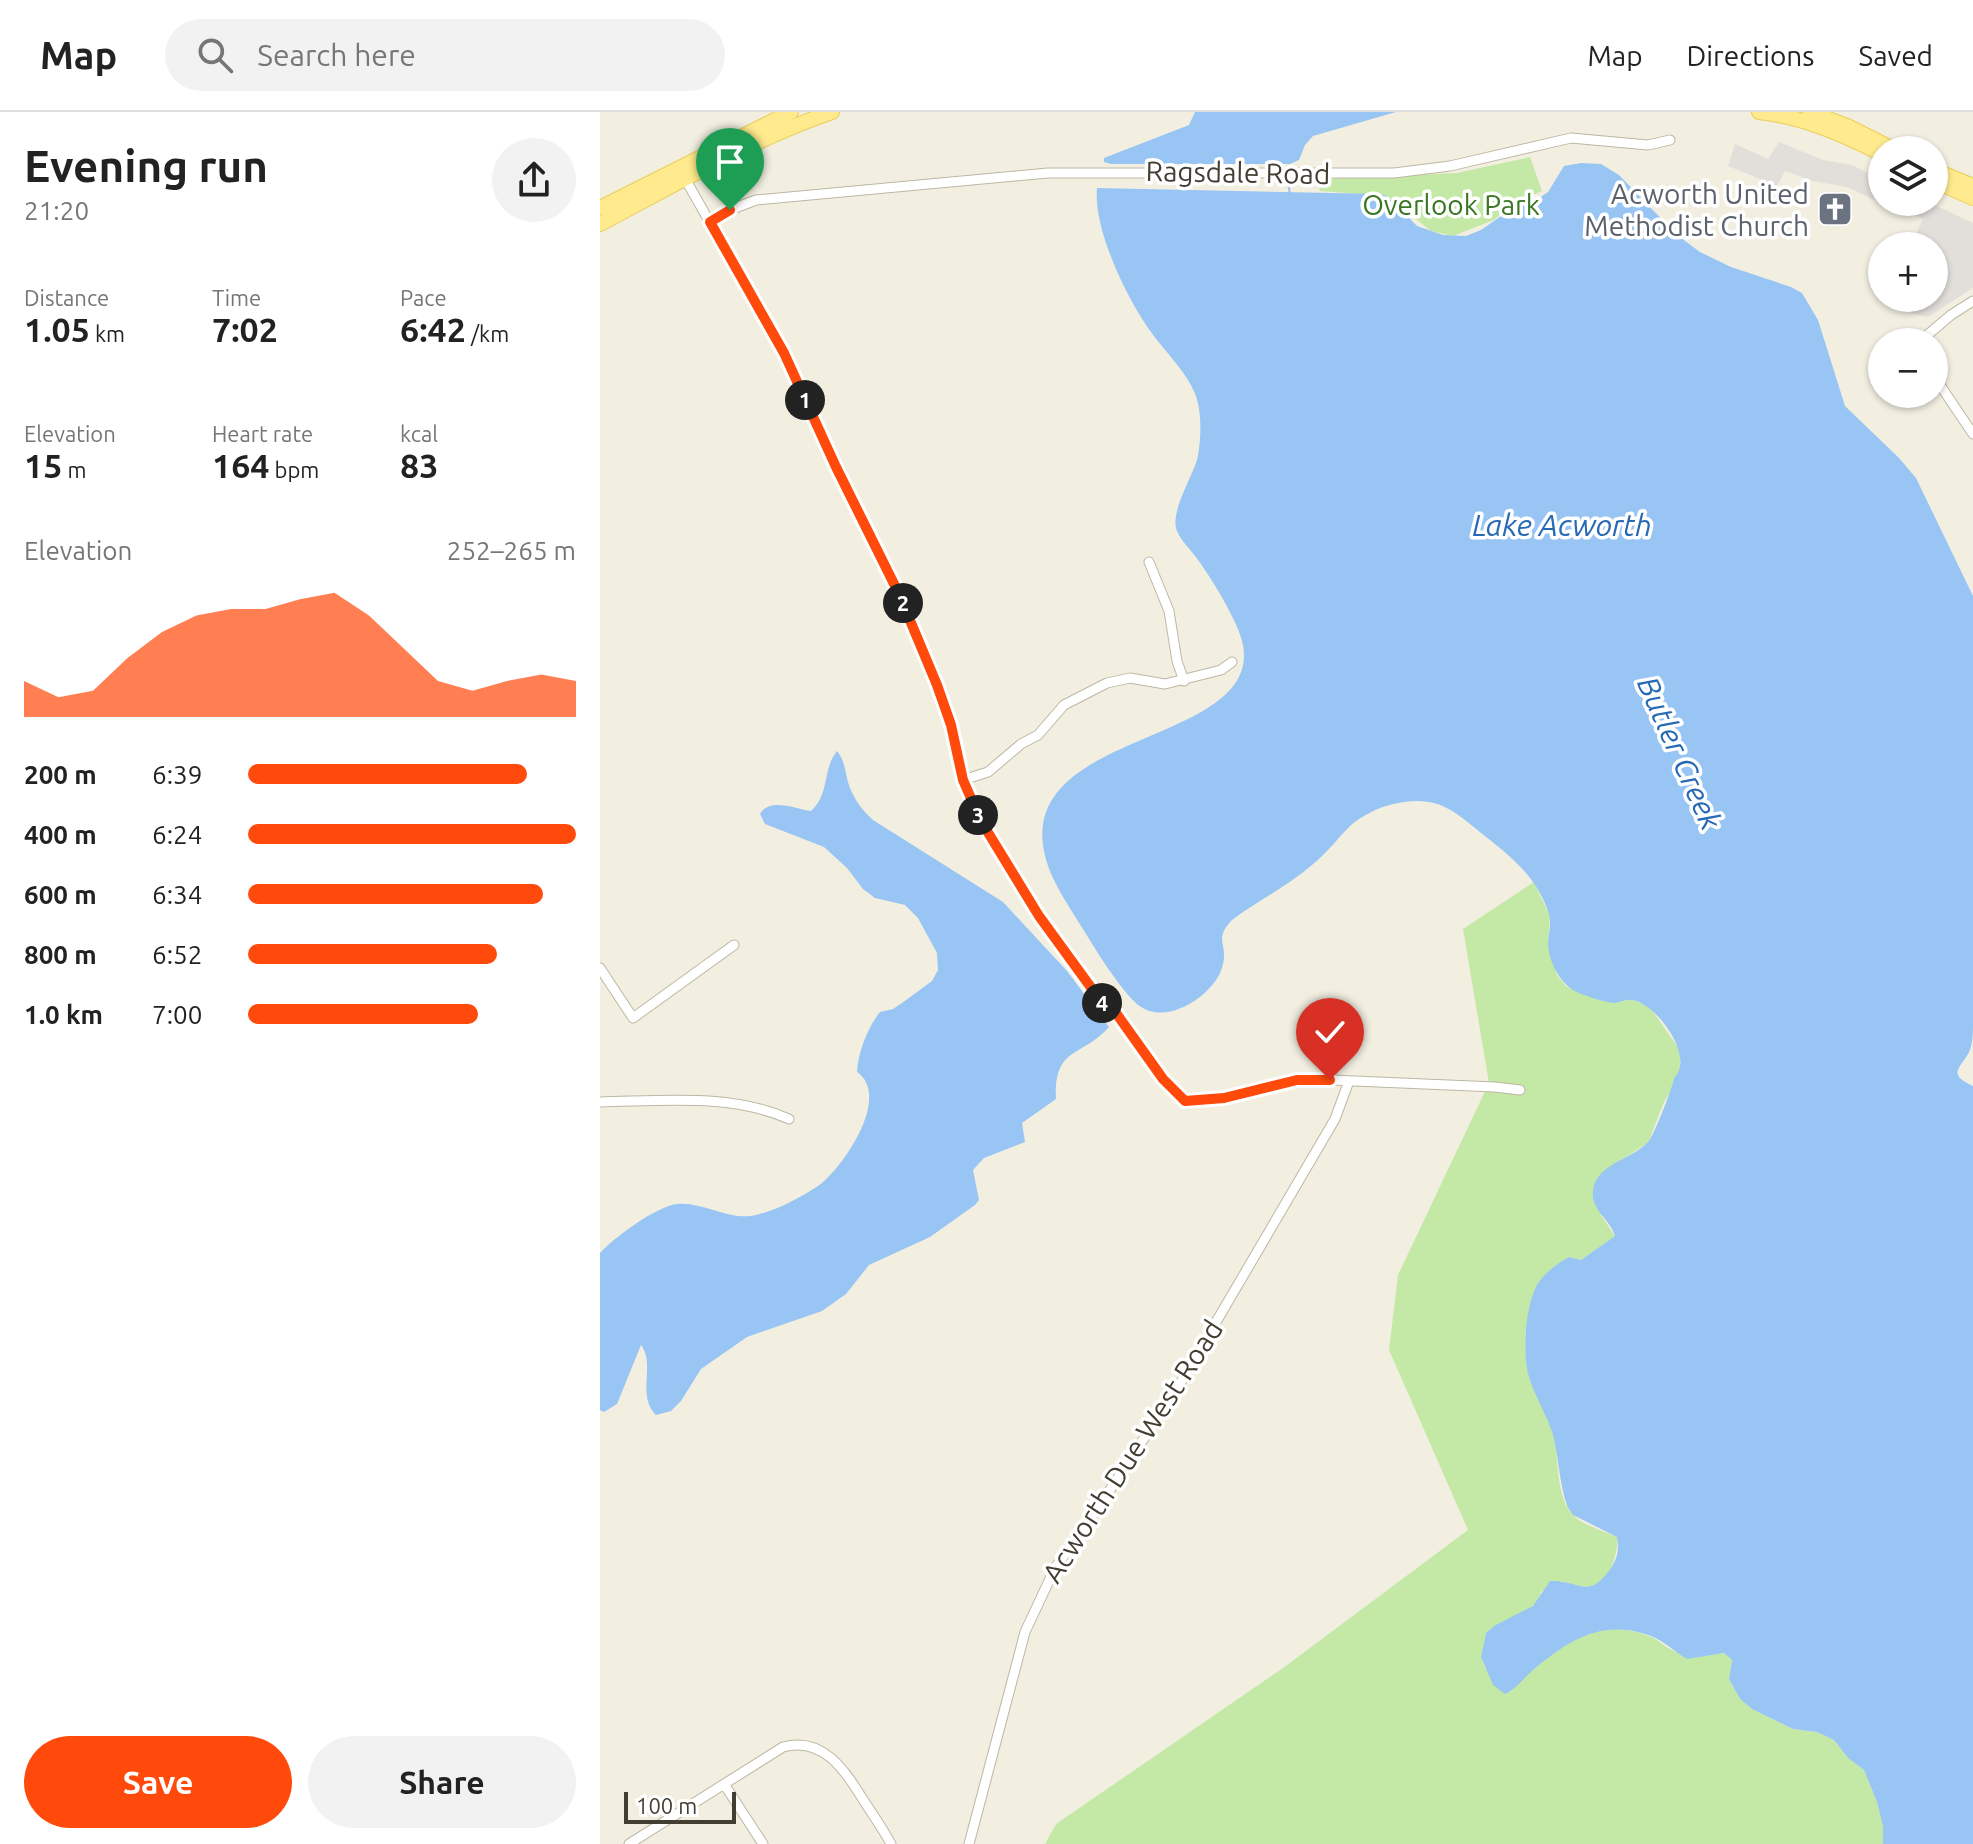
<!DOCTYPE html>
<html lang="en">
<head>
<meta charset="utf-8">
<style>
  :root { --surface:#fff; --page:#f2f2f2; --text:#222; --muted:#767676; --line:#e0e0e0; --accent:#ff4a0b }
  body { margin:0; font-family:Ubuntu,sans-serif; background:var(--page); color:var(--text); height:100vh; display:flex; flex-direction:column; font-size:30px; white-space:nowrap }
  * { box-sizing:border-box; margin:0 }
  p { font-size:26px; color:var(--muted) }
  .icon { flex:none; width:44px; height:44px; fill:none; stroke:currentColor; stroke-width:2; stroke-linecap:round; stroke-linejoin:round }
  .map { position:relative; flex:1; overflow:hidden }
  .side { display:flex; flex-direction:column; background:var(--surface); width:600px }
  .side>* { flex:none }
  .buttons { position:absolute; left:1268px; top:24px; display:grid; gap:16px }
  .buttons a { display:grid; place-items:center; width:80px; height:80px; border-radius:50%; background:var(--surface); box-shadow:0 2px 6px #0004; font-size:40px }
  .scale { position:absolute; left:24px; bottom:20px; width:112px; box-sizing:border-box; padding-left:8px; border:4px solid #433e32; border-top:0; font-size:22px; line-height:28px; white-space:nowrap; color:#433e32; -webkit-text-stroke:6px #fff; paint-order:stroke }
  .pin { position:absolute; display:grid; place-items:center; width:68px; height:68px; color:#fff; margin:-82px -34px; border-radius:50% 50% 50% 0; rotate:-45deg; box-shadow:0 0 8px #0007 }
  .pin .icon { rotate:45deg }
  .km { position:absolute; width:40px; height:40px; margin:-20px; border-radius:50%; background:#222; color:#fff; font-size:22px; line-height:40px; text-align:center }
  .round { display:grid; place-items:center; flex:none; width:84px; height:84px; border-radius:42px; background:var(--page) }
  .headline { display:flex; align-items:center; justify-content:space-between; height:136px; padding:0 24px }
  h1 { font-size:44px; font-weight:700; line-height:60px }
  .figures { display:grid; grid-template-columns:repeat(3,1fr); gap:12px; height:136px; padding:8px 24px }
  .figures div { display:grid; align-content:center }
  .figures b { font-size:34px; font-weight:700 }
  .figures small { font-size:22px; font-weight:400 }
  .figures p { font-size:22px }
  .chart { height:224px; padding:16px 24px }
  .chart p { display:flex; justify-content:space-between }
  .chart svg { width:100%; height:144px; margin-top:8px; fill:var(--accent); opacity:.7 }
  .cta { display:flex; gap:16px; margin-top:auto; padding:16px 24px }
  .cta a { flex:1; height:92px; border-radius:48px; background:var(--accent); color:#fff; font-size:32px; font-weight:700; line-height:92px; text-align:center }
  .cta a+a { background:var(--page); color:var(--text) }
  ul { padding:0 24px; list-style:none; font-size:26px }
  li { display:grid; grid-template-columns:128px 96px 1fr; align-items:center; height:60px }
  li i { height:20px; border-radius:10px; background:var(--accent) }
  header { display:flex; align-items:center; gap:48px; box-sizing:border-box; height:112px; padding:0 40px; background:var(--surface); border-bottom:2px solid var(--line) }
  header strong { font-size:38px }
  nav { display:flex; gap:44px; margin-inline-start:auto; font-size:28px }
  .search { width:560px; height:72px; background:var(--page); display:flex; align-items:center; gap:20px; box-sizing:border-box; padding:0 28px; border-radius:44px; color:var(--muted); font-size:30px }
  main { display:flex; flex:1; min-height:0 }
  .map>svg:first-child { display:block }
  .green { fill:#c4e9a7 }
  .parking { fill:#e2dfdb }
  .water { fill:#98c5f4 }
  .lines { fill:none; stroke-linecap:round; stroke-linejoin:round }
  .stream { stroke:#98c5f4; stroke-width:2 }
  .street-casing { stroke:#bdb7a4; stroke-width:11 }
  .primary-casing { stroke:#eacd58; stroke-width:16 }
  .street { stroke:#fff; stroke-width:9 }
  .primary { stroke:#ffeb8d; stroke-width:14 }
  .route-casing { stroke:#fff; stroke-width:16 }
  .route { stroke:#ff4a0b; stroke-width:10 }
  .labels { text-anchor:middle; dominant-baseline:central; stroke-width:7; stroke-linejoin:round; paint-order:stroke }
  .street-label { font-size:28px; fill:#433e32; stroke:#fff }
  .worship-label { font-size:28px; fill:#5b616d; stroke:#fff; text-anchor:end }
  .park-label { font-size:28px; fill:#3a7723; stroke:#fff }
  .water-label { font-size:30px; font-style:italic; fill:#2669b4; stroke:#fff }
</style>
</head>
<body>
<header>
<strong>Map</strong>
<div class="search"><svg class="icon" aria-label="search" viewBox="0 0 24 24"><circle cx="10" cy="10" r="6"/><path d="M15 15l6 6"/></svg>Search here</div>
<nav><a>Map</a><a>Directions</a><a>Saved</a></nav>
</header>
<main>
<section class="side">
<div class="headline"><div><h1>Evening run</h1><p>21:20</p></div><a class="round"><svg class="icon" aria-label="share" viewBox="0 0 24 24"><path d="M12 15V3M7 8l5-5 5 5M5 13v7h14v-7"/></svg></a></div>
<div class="figures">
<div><p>Distance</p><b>1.05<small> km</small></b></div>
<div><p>Time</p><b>7:02</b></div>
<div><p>Pace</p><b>6:42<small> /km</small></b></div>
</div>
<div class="figures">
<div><p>Elevation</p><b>15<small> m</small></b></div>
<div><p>Heart rate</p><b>164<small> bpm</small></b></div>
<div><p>kcal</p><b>83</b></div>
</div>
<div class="chart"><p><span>Elevation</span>252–265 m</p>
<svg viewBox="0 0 160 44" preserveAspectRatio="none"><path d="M0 44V33L10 38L20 36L30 26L40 18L50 13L60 11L70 11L80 8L90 6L100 13L110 23L120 33L130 36L140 33L150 31L160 33V44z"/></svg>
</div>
<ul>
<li><b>200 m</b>6:39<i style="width:85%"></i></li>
<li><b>400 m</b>6:24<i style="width:100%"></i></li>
<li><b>600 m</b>6:34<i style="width:90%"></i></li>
<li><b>800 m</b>6:52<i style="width:76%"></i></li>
<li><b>1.0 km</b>7:00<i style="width:70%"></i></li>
</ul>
<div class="cta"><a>Save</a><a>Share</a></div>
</section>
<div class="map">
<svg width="1373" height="1732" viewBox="0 0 1373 1732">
  <rect width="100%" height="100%" fill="#f2efe1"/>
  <path class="green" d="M930,45l12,34 -34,16 -14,13 -41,16 -22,-5 -44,-35 -67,-5 -2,-12 139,-6z
    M934,770l16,34 -2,28 9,31 9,11 11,6 39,11 14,-4 19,7 31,44v22l-6,6 -1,10 -9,14 -16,41 -34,21 -13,51 14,21 -34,24 -12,-3c-39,22 -51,76 -40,118 6,22 20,41 25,63 5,23 2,59 19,77 9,10 31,16 44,22 2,14 -7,46 -24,49 -11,2 -20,-1 -31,-5l-21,11 -2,9 -6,5 -47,27c-8,37 -3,35 24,59 21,-25 58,-55 91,-63 13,-3 35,2 48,7 8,3 14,9 21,13 18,10 35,7 54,4l8,7 -3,19 11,20 12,10 41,20 24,3 17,8 14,18 16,12 13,32 6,25v17h-838l11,-20 227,-156 185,-138 -79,-180 9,-75 91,-192 -26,-154z"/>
  <path class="parking" d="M1179,30l44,18 29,5 30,15v22h7l-2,4 -40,-19 -35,-6 -27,-10 -13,25 -14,-6 4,-10 -34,-14 7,-22 33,15z
    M1306,90h22l45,21v65l-45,29 -17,-4 -15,-15h38v-52h-24l13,-27 -20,-9z"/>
  <path class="water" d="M595,0h201l-83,24 -8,9 -6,15 -9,4h-179l-7,-2v-4l85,-33z
    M981,51l20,1 18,11 58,60 23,17 31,15 60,20 11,6 16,27 27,86 54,52 17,20 57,118v427c0,8 0,19 -3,27 -8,18 -25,23 3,36v758h-90v-17l-6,-25 -13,-32 -16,-12 -14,-18 -17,-8 -24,-3 -41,-20 -12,-10 -11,-20 3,-19 -8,-7 -37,6c-12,-7 -23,-18 -36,-23 -49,-18 -82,4 -118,34 -9,8 -18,20 -28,24l-12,-9 -12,-28 5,-24 8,-7 39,-20 17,-25c31,-1 38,20 61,-13 7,-11 8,-19 6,-31l-44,-22 -5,-7c-9,-24 -9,-49 -15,-73 -6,-20 -18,-38 -24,-58 -7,-24 -4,-70 8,-92 7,-12 21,-22 32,-28l12,3 34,-24c-4,-14 -19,-23 -22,-38 -4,-33 39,-38 55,-56 5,-4 26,-58 26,-64 22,-21 -18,-75 -42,-78 -6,-1 -12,3 -18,3 -10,-1 -25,-6 -35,-10 -18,-7 -30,-30 -31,-49 0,-10 4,-19 1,-30 -11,-35 -36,-56 -64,-78 -33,-27 -48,-42 -92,-32 -16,4 -30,11 -43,22 -13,13 -24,28 -38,39 -24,21 -55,36 -80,55 -19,20 -4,23 -9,44 -5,26 -43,53 -69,48 -10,-1 -19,-9 -25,-16 -18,-21 -33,-46 -48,-70 -14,-23 -32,-48 -37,-75 -24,-122 217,-106 199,-206 -4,-22 -31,-66 -45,-85 -6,-9 -17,-19 -21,-29 -8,-19 17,-56 21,-75 3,-18 4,-42 -2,-60 -9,-24 -30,-43 -45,-64 -24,-33 -58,-103 -54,-144l283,6 7,2 30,30 26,9 23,1 15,-6 33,-23 25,-9 9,-6 16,-26z
    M237,639c9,10 8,25 13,37 6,14 13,23 23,32l130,82 64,69 42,56c-28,31 -55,19 -53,72l-34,24 3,19 -41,16 -11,12 6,30 -4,5 -45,32 -61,28 -23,29 -24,17 -75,26 -46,32 -20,32 -10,10 -15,4c-20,-20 0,-50 -15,-70l-24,59 -13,8 -4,-2v-157c15,-16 55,-46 77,-49 22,-3 51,15 73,12 22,-3 50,-18 68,-30 25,-18 74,-90 39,-114 1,-20 11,-45 23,-60l13,-3 9,-6 30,-22 6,-11 -1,-17 -19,-35 -13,-13 -30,-7 -12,-9 -16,-21 -23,-21 -59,-23 -5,-10c10,-17 35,-5 51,-3 19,-17 11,-41 26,-60z"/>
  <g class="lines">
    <path class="stream" d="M687,65l3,17"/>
    <g class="street-casing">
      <path id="street" d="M83,63l101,178 115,241 38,91 14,40 12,55 18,41 80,127 42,56 13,9 47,66 22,22 39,-3 84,-19 187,8 25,3
        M110,110l20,-12 26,-10 292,-27h346l56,-7 121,-28 77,7 22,-5
        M1319,230l32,-27 22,-14
        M1334,264l39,58
        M549,450l20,49 8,50 7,20
        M363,668l25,-8 33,-28 17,-9 26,-30 43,-22 23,-5 35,6 56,-14 11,-8
        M0,856l33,50 101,-73
        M0,990c62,-1 131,-9 189,17
        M124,1672l39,60
        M29,1732l154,-97c41,-11 62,24 81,54 9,14 19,28 27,43
        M369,1732l56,-212 30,-64 39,-54 84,-127 157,-268 14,-38"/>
    </g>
    <g class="primary-casing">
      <path id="primary" d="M1159,0c45,5 83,22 123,42
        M1210,0l37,14 48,24
        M1334,58l39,16
        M1334,69l39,17
        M0,96l191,-96
        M0,112c76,-40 151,-84 232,-112"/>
    </g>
    <use href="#street" class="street"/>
    <use href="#primary" class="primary"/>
  </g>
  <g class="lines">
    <g class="route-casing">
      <path id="route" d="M130,98l-20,12 74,131 52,114 63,127 38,91 14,40 12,55 18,41 58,95 64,88 13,9 47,66 22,22 39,-3 73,-18h33"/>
    </g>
    <use href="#route" class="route"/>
  </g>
  <defs>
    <g id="church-square" transform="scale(1.8)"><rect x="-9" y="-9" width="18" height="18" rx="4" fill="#6b7280" stroke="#fff"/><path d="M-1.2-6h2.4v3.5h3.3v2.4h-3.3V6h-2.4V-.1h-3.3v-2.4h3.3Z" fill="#fff"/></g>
  </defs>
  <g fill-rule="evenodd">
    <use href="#church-square" x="1235" y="97"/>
  </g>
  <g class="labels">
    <g class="street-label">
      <text transform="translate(638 60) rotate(1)">Ragsdale Road</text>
      <text transform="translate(532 1339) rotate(-57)">Acworth Due West Road</text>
    </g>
    <g class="worship-label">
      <text x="1209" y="81">Acworth United<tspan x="1209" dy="32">Methodist Church</tspan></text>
    </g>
    <g class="park-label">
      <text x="851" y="92">Overlook Park</text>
    </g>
    <g class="water-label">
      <text x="962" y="413">Lake Acworth</text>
      <text transform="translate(1080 641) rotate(66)">Butler Creek</text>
    </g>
  </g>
</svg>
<div class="buttons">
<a><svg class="icon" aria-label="layers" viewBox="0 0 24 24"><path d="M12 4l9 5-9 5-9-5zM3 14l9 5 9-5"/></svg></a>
<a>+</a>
<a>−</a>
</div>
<div class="scale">100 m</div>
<div class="pin" style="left:130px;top:98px;background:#1e9e55"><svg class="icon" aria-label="arrive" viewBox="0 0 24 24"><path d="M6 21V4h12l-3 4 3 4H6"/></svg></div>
<div class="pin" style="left:730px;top:968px;background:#d93025"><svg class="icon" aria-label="check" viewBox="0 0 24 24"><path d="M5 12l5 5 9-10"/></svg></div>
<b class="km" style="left:205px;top:288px">1</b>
<b class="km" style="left:303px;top:491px">2</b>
<b class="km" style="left:378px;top:703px">3</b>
<b class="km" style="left:502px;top:891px">4</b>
</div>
</main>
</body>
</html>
